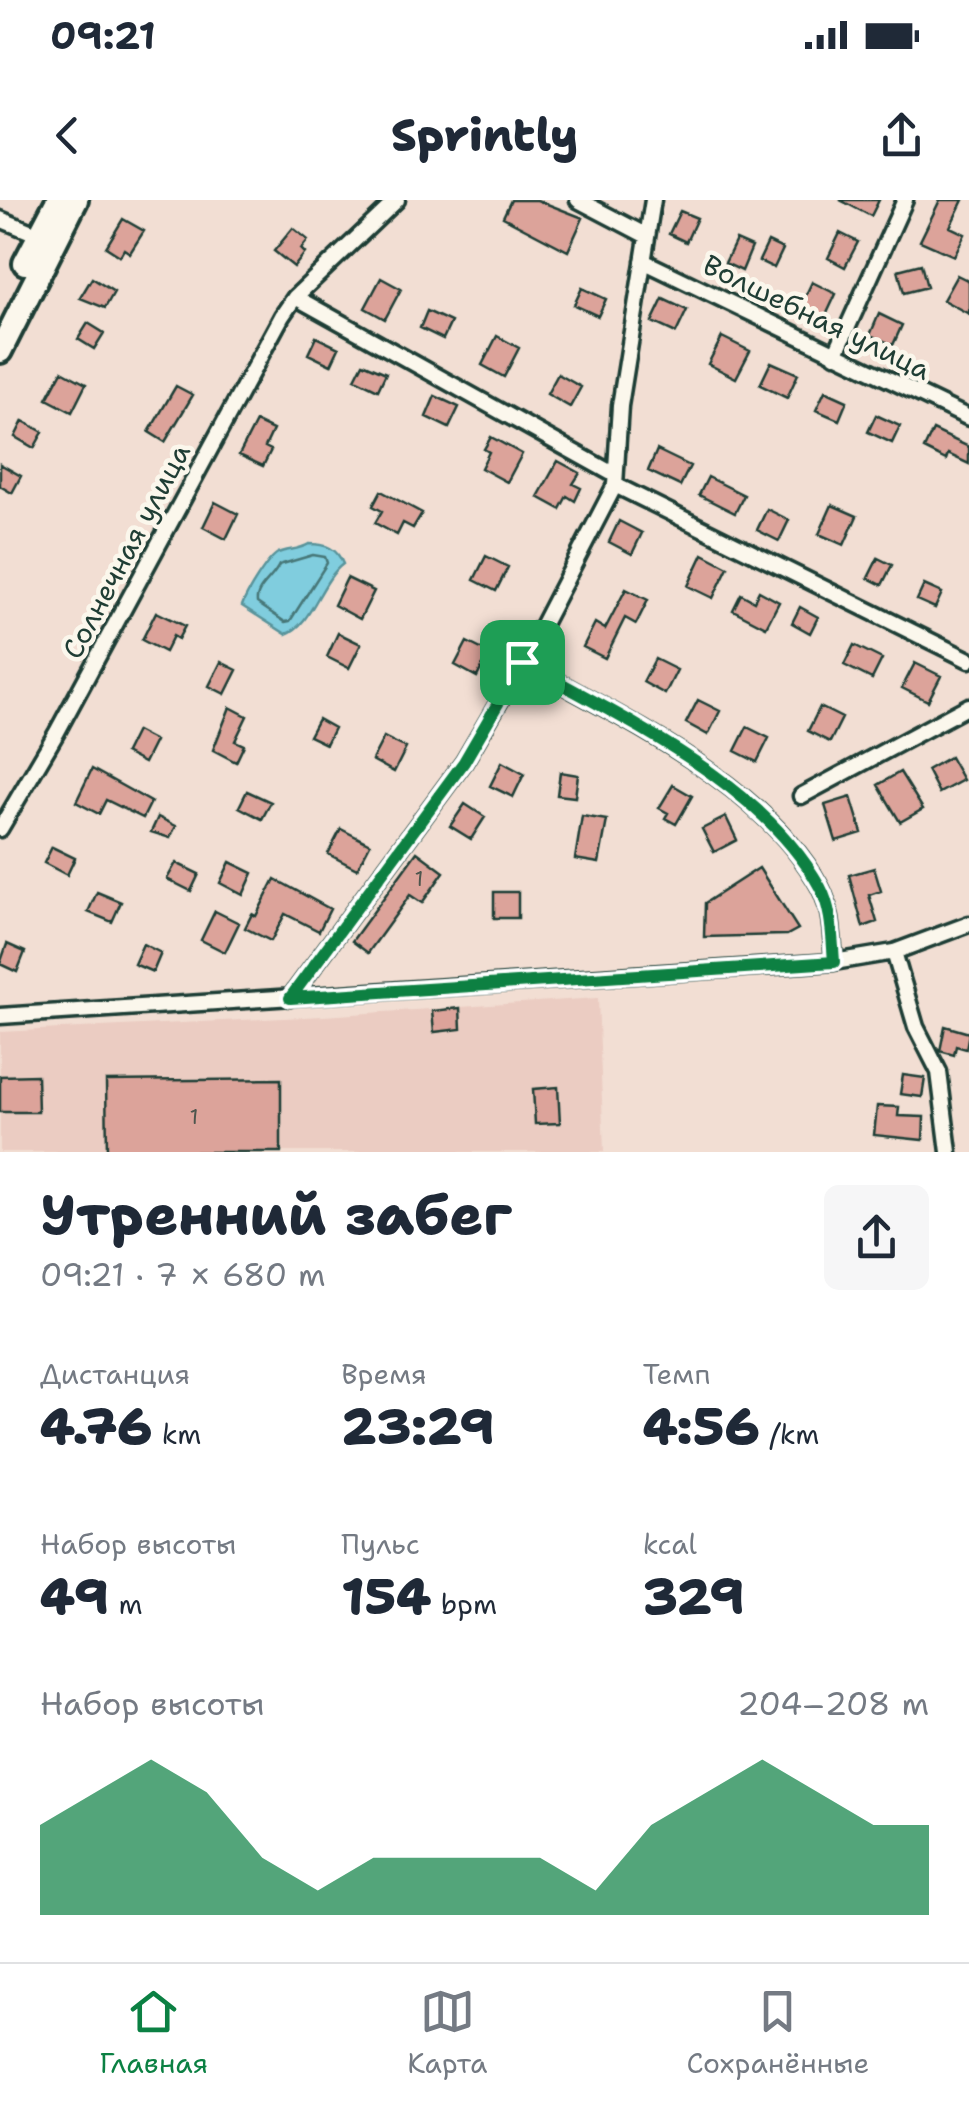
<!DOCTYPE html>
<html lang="ru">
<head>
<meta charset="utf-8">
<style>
  :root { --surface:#fff; --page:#f6f6f7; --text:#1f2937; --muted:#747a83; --line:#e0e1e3; --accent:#0b8043 }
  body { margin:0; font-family:"Shantell Sans",sans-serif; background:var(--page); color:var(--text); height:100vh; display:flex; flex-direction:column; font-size:38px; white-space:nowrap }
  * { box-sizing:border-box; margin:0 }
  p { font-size:32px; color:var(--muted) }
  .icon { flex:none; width:55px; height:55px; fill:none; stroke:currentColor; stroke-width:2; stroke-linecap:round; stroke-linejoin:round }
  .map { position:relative; height:952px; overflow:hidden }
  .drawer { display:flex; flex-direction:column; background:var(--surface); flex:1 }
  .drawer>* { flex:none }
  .pin { position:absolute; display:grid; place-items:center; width:85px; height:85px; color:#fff; margin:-42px; border-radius:20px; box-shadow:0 5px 15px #0006 }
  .round { display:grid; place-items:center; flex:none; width:105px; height:105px; border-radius:15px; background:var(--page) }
  .overview { display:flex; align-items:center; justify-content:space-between; height:170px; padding:0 40px }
  h1 { font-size:55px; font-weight:800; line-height:75px }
  .stats { display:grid; grid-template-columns:repeat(3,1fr); gap:15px; height:170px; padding:10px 40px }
  .stats div { display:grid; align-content:center }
  .stats b { font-size:50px; font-weight:800 }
  .stats small { font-size:28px; font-weight:400 }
  .stats p { font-size:28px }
  .chart { height:280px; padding:20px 40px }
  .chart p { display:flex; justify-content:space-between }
  .chart svg { width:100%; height:180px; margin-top:10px; fill:var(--accent); opacity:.7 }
  .status { display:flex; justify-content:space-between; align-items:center; height:70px; padding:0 50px; background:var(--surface); direction:ltr }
  .status svg { height:28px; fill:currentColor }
  header { display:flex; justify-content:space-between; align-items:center; height:130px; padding:0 40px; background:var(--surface); font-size:45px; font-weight:800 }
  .menu { display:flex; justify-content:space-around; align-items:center; height:140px; border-top:2px solid var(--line); background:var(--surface); font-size:28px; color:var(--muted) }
  .menu a { display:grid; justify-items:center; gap:5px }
  .menu .active { color:var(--accent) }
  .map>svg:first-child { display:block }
  .built { fill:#ebccc2 }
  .water { fill:#80cdde; stroke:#59939a; stroke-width:2.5 }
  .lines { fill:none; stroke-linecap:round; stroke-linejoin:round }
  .shore { stroke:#467778; stroke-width:2.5 }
  .building { fill:#dca39a; stroke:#1f3d34; stroke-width:2.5 }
  .street-casing { stroke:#1f3d34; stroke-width:21 }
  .primary-casing { stroke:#1f3d34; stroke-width:30 }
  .street { stroke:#fbf7ec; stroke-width:14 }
  .primary { stroke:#fbf7ec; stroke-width:22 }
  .route-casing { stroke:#fff; stroke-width:20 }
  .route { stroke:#0b8043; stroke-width:12 }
  .labels { text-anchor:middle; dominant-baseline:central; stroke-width:9; stroke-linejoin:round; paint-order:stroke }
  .number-label { font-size:22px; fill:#4e564e }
  .street-label { font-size:28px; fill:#1f3d34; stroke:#fbf7ec }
</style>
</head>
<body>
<div class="status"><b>09:21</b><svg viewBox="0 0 49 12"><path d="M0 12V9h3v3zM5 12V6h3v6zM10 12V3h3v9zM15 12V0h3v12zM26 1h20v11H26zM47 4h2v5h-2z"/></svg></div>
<header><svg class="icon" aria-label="back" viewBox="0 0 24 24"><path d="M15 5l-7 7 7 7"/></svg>Sprintly<svg class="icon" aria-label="share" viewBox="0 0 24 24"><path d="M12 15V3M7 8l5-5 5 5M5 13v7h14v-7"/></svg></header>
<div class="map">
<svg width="969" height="952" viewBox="0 0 969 952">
  <rect width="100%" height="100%" fill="#f2ded3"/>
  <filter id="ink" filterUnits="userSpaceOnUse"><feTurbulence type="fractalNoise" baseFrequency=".01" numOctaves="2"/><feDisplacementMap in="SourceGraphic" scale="20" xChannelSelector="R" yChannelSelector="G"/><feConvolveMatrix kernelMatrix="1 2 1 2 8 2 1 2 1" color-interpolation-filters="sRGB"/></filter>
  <g filter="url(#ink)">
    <path class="built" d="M598,798l6,154h-604v-120l323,-16z"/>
    <path class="water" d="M309,344c17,0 28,4 34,20 -23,17 -31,61 -57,70l-44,-28c4,-12 26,-48 36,-53 10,-4 21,-3 31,-9z"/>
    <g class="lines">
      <path class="shore" d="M313,355l12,2 2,6 -37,58 -5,1 -28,-19c-2,-15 16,-24 22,-38z"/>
    </g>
    <path class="building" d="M511,0h26l46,18 -15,33 -65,-34z
      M840,0h39l-8,16z
      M940,0h23l-13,27 15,7 -11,22 -34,-15z
      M680,11l17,7 -11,24 -17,-8z
      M123,19l21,12 -14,22 -6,-4 -4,7 -14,-9z
      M293,28l15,12 -7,9 4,4 -11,14 -20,-16z
      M840,33l18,9 -13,25 -17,-9z
      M736,40l16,7 -10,24 -17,-8z
      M768,42l15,7 -9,19 -15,-7z
      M921,64l6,23 -23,6 -6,-23z
      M957,75l12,6v33l-26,-14z
      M92,78l22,14 -9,16 -25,-10z
      M381,78l20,11 -16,30 -20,-11z
      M812,82l24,12 -14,30 -24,-12z
      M582,88l24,11 -8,17 -24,-11z
      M663,99l24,11 -11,23 -24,-11z
      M427,111l24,11 -8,17 -23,-11z
      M879,114l23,11 -9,20 -23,-10z
      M88,123l16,10 -10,16 -16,-10z
      M497,136l22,12 -15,29 -22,-12z
      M316,137l23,11 -8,17 -23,-11z
      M722,137l28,14 -14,27 -28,-14z
      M771,162l27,12 -11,24 -27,-13z
      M363,163l23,10 -8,17 -23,-11z
      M62,171l24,13 -14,28 -25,-13z
      M558,174l23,13 -11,20 -23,-13z
      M176,186l17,9 -28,47 -16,-10z
      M825,191l22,10 -8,19 -23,-10z
      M435,196l24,11 -10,21 -23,-11z
      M876,215l24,11 -8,17 -24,-11z
      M23,221l20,11 -9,16 -19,-11z
      M256,222l17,8 -8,17 6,3 -8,16 -24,-11z
      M933,230l36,17v17l-21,-10 -2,6 -22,-11z
      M491,237l31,17 -15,28 -26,-14 8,-16 -5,-3z
      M657,250l33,16 -10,20 -32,-15z
      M558,261l22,12 -7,11 8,4 -6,13 -8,-5 -7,13 -22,-12z
      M0,264l21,12 -9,17 -12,-7z
      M708,277l36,18 -9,18 -36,-18z
      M381,291l41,22 -9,15 -10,-5 -6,12 -22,-12 7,-12 -9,-5z
      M215,302l23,12 -12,25 -23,-12z
      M832,305l25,11 -13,29 -25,-11z
      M767,309l22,11 -10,21 -22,-11z
      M619,321l23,12 -10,21 -23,-12z
      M703,354l25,13 -15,31 -25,-12z
      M486,356l22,11 -12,24 -22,-11z
      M878,358l14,7 -10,20 -14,-7z
      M347,378l27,13 -14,28 -26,-14z
      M924,385l18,8 -7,15 -18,-8z
      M626,389l22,11 -12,24 -11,-6 -20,40 -22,-11 12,-24 10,6z
      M759,391l20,11 -13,25 -33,-17 8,-16 13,7z
      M800,407l18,10 -8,16 -18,-10z
      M156,412l29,14 -7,13 -5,-3 -8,16 -23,-12z
      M338,433l23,11 -12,24 -22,-11z
      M467,442l22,11 -12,24 -22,-12z
      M854,445l28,14 -10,20 -28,-14z
      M655,459l22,11 -12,24 -22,-12z
      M221,462l16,8 -12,24 -16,-8z
      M915,463l26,13 -13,25 -26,-13z
      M698,500l22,11 -12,24 -22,-12z
      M230,507l17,9 -12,25 9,4 -8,17 -23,-12z
      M820,507l22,11 -12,24 -22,-11z
      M318,519l16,9 -8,16 -17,-8z
      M747,527l22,11 -12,24 -22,-11z
      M136,531l19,10 -11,22 -19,-10z
      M384,537l22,11 -12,24 -22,-12z
      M950,557l13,23 -24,13 -12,-23z
      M502,562l22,12 -11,23 -23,-11z
      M92,569l59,33 -8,16 -37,-18 -7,14 -23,-12z
      M560,572l18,3 -3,22 -18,-2z
      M900,572l23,37 -23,13 -22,-37z
      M673,585l19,11 -16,28 -11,-6 3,-5 -9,-5z
      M247,591l24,11 -9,17 -23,-12z
      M851,597l11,36 -26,8 -11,-36z
      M465,604l20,13 -14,22 -21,-13z
      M582,616l25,4 -8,43 -24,-4z
      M158,617l18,9 -6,12 -19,-6z
      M726,617l11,23 -23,12 -12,-23z
      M341,629l29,15 -13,25 -29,-15z
      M52,647l23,11 -8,17 -23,-12z
      M417,652l27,20 -22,31 -12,-8 -42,58 -16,-12z
      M230,662l23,11 -10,22 -23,-12z
      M176,663l23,11 -8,17 -24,-12z
      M759,668l39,61 -11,6 -83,2 1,-34z
      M874,668l7,23 -12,4 8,27 -14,5 -14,-52z
      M275,679l55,30 -11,22 -34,-17 -14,27 -26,-13 7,-14 4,2z
      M97,692l24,10 -9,20 -24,-10z
      M494,692h24v26h-24z
      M215,711l24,12 -14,29 -24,-12z
      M7,744l18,8 -8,20 -17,-8z
      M143,744l18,9 -8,19 -19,-8z
      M460,808l1,21 -27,3 -2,-21z
      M945,826l24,7 -3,16 -10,-3 -2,9 -14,-4z
      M37,875l1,37h-38v-36z
      M903,875l22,3 -3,19 -22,-3z
      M281,879v73h-174l-1,-71z
      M558,887l2,36 -25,1 -2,-35z
      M877,906l22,1 -1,9 26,1 -1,23 -49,-5z"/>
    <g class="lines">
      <g class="street-casing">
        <path id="street" d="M578,0l69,36
          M0,19l44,18
          M643,61l326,157
          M295,97l320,178
          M835,155l70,-155
          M615,285l354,175
          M522,462c100,57 241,120 298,225 12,22 12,50 14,75
          M801,596l168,-90
          M0,629l57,-97 225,-416 13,-19 102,-97
          M894,752l22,75 23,45 10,80
          M290,798l174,-236 66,-113 85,-164 5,-79 33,-206
          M0,816l834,-54 60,-10 75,-28"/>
      </g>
      <g class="primary-casing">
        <path id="primary" d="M25,63l33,-63
          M0,151l76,-151"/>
      </g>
      <use href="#street" class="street"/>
      <use href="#primary" class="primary"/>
    </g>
  </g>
  <g class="lines" filter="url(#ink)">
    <g class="route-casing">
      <path id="route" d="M522,462c101,57 240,120 298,225 12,22 12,50 14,75l-544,36 174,-236z"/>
    </g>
    <use href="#route" class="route"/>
  </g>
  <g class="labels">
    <g class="number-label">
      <text x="419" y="678">1</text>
      <text x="194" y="916">1</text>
    </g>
    <g class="street-label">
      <text transform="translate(817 117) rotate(26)">Волшебная улица</text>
      <text transform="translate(126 351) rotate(-62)">Солнечная улица</text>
    </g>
  </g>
</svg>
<div class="pin" style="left:522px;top:462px;background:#1e9e55"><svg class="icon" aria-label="arrive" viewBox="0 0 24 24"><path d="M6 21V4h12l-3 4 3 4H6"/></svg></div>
</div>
<section class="drawer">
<div class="overview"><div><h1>Утренний забег</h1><p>09:21 · 7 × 680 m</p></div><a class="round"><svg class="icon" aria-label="share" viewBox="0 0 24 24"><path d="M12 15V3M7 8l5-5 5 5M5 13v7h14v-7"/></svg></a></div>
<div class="stats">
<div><p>Дистанция</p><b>4.76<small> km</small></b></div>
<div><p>Время</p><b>23:29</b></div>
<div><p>Темп</p><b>4:56<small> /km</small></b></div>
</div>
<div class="stats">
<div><p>Набор высоты</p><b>49<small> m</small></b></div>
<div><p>Пульс</p><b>154<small> bpm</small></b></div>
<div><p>kcal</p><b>329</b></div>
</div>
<div class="chart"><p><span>Набор высоты</span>204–208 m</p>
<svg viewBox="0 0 160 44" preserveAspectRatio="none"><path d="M0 44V22L10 14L20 6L30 14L40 30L50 38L60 30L70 30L80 30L90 30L100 38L110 22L120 14L130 6L140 14L150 22L160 22V44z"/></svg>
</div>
</section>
<nav class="menu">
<a class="active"><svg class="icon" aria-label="home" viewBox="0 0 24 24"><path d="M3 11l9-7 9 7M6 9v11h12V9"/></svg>Главная</a>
<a><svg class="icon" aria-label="map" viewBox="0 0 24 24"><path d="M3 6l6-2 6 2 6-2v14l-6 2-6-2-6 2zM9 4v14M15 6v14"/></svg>Карта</a>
<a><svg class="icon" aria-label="saved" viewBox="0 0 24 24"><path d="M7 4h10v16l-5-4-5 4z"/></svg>Сохранённые</a>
</nav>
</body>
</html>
